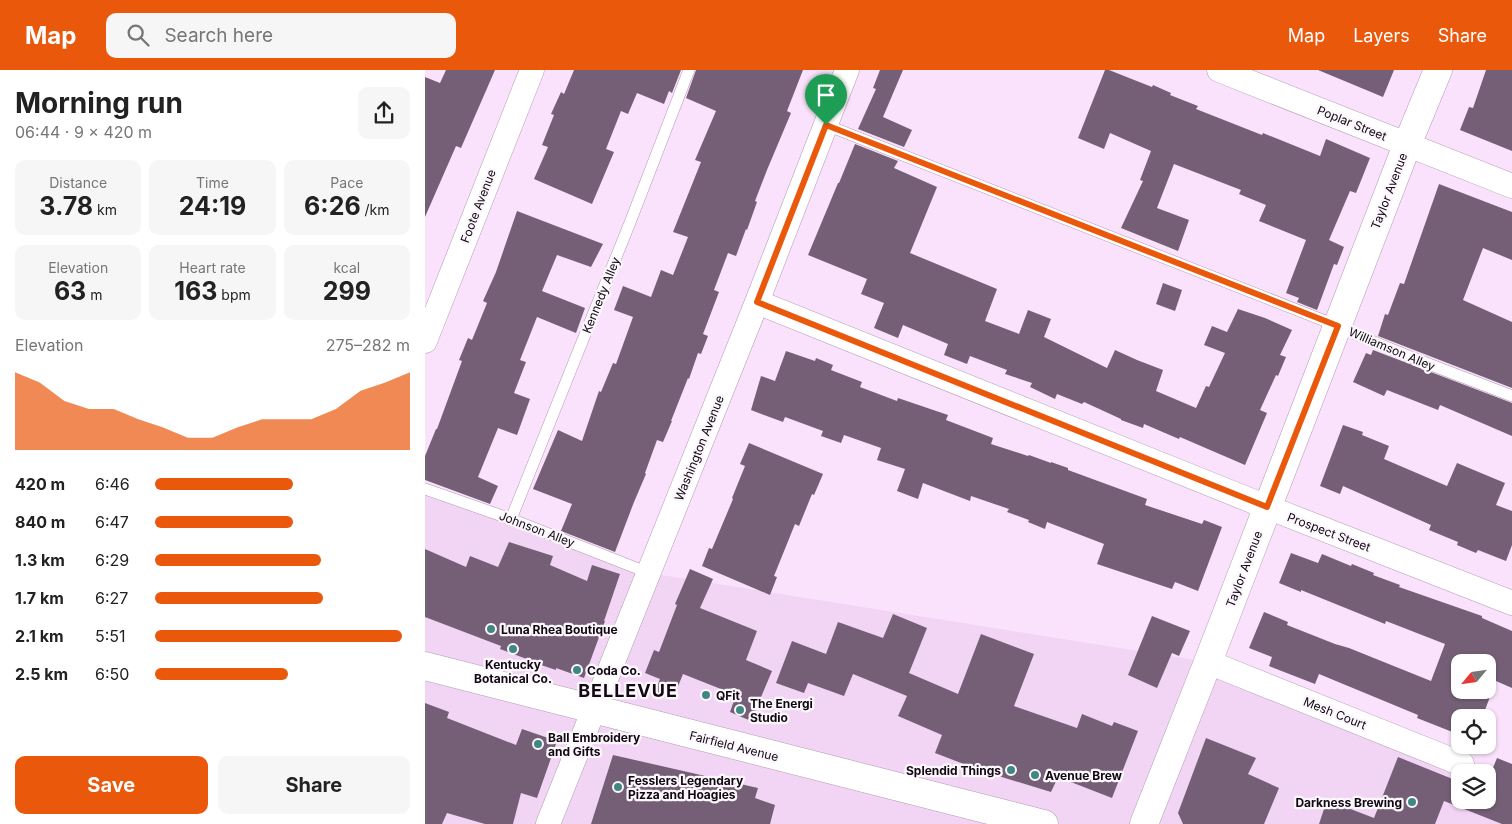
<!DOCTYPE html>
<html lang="en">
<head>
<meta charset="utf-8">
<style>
  :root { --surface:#fff; --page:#f6f6f6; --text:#222; --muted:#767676; --accent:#ea580c }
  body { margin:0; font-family:Inter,sans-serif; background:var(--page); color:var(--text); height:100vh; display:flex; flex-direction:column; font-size:19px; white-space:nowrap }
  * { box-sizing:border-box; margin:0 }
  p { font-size:16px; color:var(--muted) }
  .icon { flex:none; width:28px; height:28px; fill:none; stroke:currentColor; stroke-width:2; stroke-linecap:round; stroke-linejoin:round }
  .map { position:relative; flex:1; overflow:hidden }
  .sheet { display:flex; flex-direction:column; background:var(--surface); width:425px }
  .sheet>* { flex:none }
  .needle { width:32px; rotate:241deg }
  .buttons { position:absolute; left:1026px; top:584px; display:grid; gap:10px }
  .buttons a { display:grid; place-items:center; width:45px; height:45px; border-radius:10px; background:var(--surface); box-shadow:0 1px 4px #0004; font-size:25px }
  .pin { position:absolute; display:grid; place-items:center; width:42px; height:42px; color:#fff; margin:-51px -21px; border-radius:50% 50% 50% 0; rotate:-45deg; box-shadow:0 0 5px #0007 }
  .pin .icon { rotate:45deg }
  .round { display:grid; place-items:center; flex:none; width:52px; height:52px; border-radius:10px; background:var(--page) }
  .headline { display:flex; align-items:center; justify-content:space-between; height:85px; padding:0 15px }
  h1 { font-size:28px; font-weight:700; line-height:38px }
  .stats { display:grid; grid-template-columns:repeat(3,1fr); gap:8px; height:85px; padding:5px 15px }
  .stats div { display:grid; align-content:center; border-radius:10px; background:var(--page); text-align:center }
  .stats b { font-size:25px; font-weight:700 }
  .stats small { font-size:14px; font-weight:400 }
  .stats p { font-size:14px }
  .chart { height:140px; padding:10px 15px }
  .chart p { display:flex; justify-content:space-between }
  .chart svg { width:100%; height:90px; margin-top:5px; fill:var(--accent); opacity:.7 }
  .action { display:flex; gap:10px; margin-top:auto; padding:10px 15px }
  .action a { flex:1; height:58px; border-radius:10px; background:var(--accent); color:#fff; font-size:20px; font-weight:700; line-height:58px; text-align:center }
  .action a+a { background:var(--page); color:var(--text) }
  ul { padding:0 15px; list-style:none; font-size:16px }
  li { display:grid; grid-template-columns:80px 60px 1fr; align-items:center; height:38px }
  li i { height:12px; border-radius:6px; background:var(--accent) }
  header { display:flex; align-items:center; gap:30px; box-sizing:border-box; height:70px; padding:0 25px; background:var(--accent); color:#fff }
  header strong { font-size:24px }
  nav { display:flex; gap:28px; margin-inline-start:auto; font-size:18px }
  .search { width:350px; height:45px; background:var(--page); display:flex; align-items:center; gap:12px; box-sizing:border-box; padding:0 18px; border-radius:10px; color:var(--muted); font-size:19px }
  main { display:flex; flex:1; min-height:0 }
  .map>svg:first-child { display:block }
  .built { fill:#f2d5f4 }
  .building { fill:#755f76; fill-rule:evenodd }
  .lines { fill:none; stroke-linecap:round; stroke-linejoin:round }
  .lane-casing { stroke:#b19ab2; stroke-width:12 }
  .street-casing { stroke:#b19ab2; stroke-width:25 }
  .secondary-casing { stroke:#b19ab2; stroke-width:29 }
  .lane { stroke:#fff; stroke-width:11 }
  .street { stroke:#fff; stroke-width:24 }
  .secondary { stroke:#fff; stroke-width:28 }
  .route-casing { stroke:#fff; stroke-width:10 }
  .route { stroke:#ea580c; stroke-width:6 }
  .poi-dot { fill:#408783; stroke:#fcf7fc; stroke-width:2 }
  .labels { text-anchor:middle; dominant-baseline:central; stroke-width:4.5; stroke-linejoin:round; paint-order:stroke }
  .street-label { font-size:12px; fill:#110912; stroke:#fcf7fc }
  .poi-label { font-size:12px; font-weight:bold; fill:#110912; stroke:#fcf7fc; text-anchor:start }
  .district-label { font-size:18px; font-weight:bold; letter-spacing:1px; fill:#110912; stroke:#fcf7fc }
</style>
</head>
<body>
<header>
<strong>Map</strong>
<div class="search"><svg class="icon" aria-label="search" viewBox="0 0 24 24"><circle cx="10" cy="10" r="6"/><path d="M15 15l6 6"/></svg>Search here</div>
<nav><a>Map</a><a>Layers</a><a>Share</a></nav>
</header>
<main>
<section class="sheet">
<div class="headline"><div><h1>Morning run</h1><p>06:44 · 9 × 420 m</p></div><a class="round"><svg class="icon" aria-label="share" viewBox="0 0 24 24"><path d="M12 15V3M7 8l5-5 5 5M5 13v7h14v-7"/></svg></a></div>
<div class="stats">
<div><p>Distance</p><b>3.78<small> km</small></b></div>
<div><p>Time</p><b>24:19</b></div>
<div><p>Pace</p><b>6:26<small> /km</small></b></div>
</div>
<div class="stats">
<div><p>Elevation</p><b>63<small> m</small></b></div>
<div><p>Heart rate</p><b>163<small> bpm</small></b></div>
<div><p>kcal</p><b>299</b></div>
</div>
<div class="chart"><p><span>Elevation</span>275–282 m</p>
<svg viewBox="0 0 160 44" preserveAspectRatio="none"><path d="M0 44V6L10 11L20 20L30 24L40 24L50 29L60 33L70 38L80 38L90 33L100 29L110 29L120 29L130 24L140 15L150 11L160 6V44z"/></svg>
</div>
<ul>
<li><b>420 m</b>6:46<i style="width:54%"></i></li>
<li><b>840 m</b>6:47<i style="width:54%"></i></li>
<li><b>1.3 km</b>6:29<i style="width:65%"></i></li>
<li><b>1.7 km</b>6:27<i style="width:66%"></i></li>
<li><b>2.1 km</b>5:51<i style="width:97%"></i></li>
<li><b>2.5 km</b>6:50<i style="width:52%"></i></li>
</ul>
<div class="action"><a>Save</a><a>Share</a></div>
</section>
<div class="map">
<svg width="1087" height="754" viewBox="0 0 1087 754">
  <rect width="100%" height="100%" fill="#fbe2fc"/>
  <path class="built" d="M0,419l224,84 559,89 274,110h-22v28h27l1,-25 24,10v39h-1087z"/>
  <path class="building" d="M21,0h49l-34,78 -5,-2 -31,71v-140l15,6z
    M149,0h107l-9,23 -3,-2 -5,13 -27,-11 -9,21 -7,-3 -15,38 8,3 -22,52 -58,-25 14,-32 -6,-2 12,-30 -3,-1 10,-22 3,2z
    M271,0h107l-16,41 4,2 -24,57 -12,31 2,1 -10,28 -1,-1 -10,27 -8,-3 -14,37 5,2 -16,42 5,2 -7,18 -3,-1 -9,26 -1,-1 -17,43h1l-9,21 -6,-2 -12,33 1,1 -12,28 -19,50 -54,-21 11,-27 -39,-15 25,-59 24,11 17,-50 2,1 12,-29 3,1 17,-47 -19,-7 9,-24 28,11 10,-27 12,5 15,-38 -15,-5 28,-70 -6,-2 21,-49 -30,-13z
    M455,0h23l-20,47 29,13 -8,17 -46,-18 18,-40 -3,-1z
    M680,0h4l43,17 1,-2 18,8 -1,2 28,11 -2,3 66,26 1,-2 57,23 6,-17 44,19 -14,35 -6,-2 -21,49 15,7 -7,18 -3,-1 -17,46 -20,-8 2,-4 -13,-5 20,-53 -47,-19 7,-16 -27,-11 2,-4 -67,-26 -17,44 32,12 -11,31 -57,-23 22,-47 -3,-1 11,-29 -41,-18 -6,16 -26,-11z
    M893,0h76l-11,27z
    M1061,0h26v81l-52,-21 9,-23 4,1z
    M430,74l43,17 -4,7 43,19 -27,66 87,36 -12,32 34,13 9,-24 23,9 -7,18 63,31 8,-18 22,10 26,10 -7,21 40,17 10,-22 3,1 16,-34 -21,-8 8,-19 15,6 11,-23 27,9 27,12 -12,25 6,2 -8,19 -2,-1 -16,35 7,3 -22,52 -65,-28 -1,2 -35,-15 -1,4 -22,-8v-1l-37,-17 -2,2 -25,-10 -2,5 -25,-12 2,-4 -27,-9 2,-4 -37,-14 -3,8 -23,-9 4,-11 -45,-19 -5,13 -24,-10 10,-25 -23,-9 6,-15 -59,-24 30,-72h1z
    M1014,114l73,28v48l-29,-12 -20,52 49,22v66l-134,-52 7,-22 3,1 12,-32 4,1z
    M92,141l86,33 -12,23 -34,-12 -15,36 43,17 -9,25 -39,-16 -17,43 6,2 -12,31 16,6 -13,36 -19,-7 -20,49 20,9 -8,18 -65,-24v-24l11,-27h1l25,-68 -3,-1 9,-22 4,2 15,-37 -4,-2 13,-29z
    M738,213l19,7 -7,21 -19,-7z
    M948,280l139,53v33l-72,-31 -2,5 -51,-20 -3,6 -31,-14 13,-29 5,2z
    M361,281l29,10 1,-3 17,7 -2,5 31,12 -2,5 37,14 1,-3 50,17 -2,5 47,18 -2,6 37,12 1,-1 22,8v-1l17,6v2l79,29 -2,6 57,19 2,-4 18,7 -24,64 -23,-9 -3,7 -75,-25 7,-20 -57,-22 -2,7 -17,-7 1,-2 -22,-8 2,-3 -38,-13 -1,5 -47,-18 -5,16 -21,-8 8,-22 -28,-9 4,-12 -37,-13 -3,8 -20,-7 2,-5 -38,-14 -2,5 -32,-12 10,-34 14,5z
    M918,355l20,7 -1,3 27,11 -5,13 63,27 10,-23 48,20 -9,22 16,6v34l-6,16 -28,-11 -2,3 -19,-8 1,-3 -29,-12 2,-5 -88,-39 -3,8 -20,-8z
    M324,373l74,31 -9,21 -2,-1 -13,32 -4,-2 -21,52 3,1 -7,18 -68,-29 7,-18 3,1 21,-50 -1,-1 13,-32 -5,-2z
    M84,472l44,14 -3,9 37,16 5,-16 28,9 -16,47h1l-21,57 -28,-10v2l-24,-8v-1l-32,-12 1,-3 -76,-29v-68l41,18 4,-11 28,11z
    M866,483l27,10 4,-9 29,12 1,-2 22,9 -1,2 27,10 -1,2 83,29v2l30,13v57l-16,-7 -14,37h-22v17l-43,-17 1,-3 -99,-41 -4,10 -46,-18 3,-9 -23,-9 15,-36 24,10 -1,3 48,19 14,4 82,33 14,-37 -59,-23 -1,3 -84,-34v2l-22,-9zM1035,592h27v28h-27z
    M265,499l23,10 -13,29 57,23 -11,29 26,11 -21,50 -21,-9 6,-17 -53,-21 -10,25 -18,-7 5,-13 -15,-6 9,-23 5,2 18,-47 -2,-1z
    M468,544l34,14 -18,45 49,21 23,-60 53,20 -20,52 63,22 5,-14 30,12 2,-4 24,9 -26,67 -54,-21 -7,15 -69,-21 -47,-18 7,-18 -44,-19 9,-20 -54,-22 -9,22 -36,-13 -4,10 -28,-10 16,-42 34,13 12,-32 45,16z
    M727,546l38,15 -11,25 -7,-3 -15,35 -29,-13z
    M0,633l24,9 -2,6 69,27 6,-16 35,12 -20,57 -16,-5 -8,31h-28l-38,-11 -5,11h-17z
    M781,668l50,20 -8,16 31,14 -15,36h-81l-5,-11z
    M188,685l145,33 -3,10 20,7 -5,19h-179z
    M973,687l62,25v18h27v-18l10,-24 15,6v60h-10l-58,-23 -9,23h-116l8,-24 47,18z"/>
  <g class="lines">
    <g class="lane-casing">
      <path id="lane" d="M401,55l512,201c57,27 116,47 174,70
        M0,419l86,30 138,54
        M86,449l120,-299 58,-150"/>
    </g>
    <g class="street-casing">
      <path id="street" d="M794,0l293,116
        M332,232l510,205 245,96
        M0,271l107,-271
        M783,592l254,102
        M123,754l209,-522 90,-232"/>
    </g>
    <g class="secondary-casing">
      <path id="secondary" d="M0,596l619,158
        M719,754l64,-162 199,-517 31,-75"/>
    </g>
    <use href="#lane" class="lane"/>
    <use href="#street" class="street"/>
    <use href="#secondary" class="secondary"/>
  </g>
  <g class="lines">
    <g class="route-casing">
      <path id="route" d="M401,55l512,201 -71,181 -510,-205z"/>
    </g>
    <use href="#route" class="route"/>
  </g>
  <g class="poi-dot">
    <circle cx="66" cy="559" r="5"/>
    <circle cx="88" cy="579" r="5"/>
    <circle cx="152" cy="600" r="5"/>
    <circle cx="281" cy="625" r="5"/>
    <circle cx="315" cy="640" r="5"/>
    <circle cx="113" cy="674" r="5"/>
    <circle cx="586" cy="700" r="5"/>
    <circle cx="610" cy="705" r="5"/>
    <circle cx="193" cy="717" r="5"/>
    <circle cx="987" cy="732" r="5"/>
  </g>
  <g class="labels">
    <g class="street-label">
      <text transform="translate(927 53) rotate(22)">Poplar Street</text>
      <text transform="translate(964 121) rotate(-69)">Taylor Avenue</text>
      <text transform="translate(53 136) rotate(-69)">Foote Avenue</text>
      <text transform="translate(176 225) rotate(-68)">Kennedy Alley</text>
      <text transform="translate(967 279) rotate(23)">Williamson Alley</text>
      <text transform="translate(274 378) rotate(-68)">Washington Avenue</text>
      <text transform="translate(112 459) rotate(21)">Johnson Alley</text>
      <text transform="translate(904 462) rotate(21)">Prospect Street</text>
      <text transform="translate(819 499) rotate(-69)">Taylor Avenue</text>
      <text transform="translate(910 643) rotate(22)">Mesh Court</text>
      <text transform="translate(309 676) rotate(14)">Fairfield Avenue</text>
    </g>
    <g class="poi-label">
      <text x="76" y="559">Luna Rhea Boutique</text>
      <text x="88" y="594" text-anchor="middle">Kentucky<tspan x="88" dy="14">Botanical Co.</tspan></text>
      <text x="162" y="600">Coda Co.</text>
      <text x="291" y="625">QFit</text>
      <text x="325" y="633">The Energi<tspan x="325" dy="14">Studio</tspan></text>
      <text x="123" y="667">Ball Embroidery<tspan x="123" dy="14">and Gifts</tspan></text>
      <text x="576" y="700" text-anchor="end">Splendid Things</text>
      <text x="620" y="705">Avenue Brew</text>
      <text x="203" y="710">Fesslers Legendary<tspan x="203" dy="14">Pizza and Hoagies</tspan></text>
      <text x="977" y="732" text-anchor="end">Darkness Brewing</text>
    </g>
    <g class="district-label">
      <text x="203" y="620">BELLEVUE</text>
    </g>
  </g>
</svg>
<div class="buttons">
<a><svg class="needle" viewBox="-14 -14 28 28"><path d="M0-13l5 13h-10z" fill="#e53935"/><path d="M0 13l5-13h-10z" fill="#767676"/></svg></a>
<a><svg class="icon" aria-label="locate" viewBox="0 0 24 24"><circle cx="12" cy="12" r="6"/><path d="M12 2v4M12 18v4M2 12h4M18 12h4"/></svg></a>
<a><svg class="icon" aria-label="layers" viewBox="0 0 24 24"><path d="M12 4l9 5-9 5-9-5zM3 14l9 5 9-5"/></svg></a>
</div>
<div class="pin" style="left:401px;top:55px;background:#1e9e55"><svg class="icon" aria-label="arrive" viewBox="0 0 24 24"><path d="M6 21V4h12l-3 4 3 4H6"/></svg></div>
</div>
</main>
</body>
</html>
